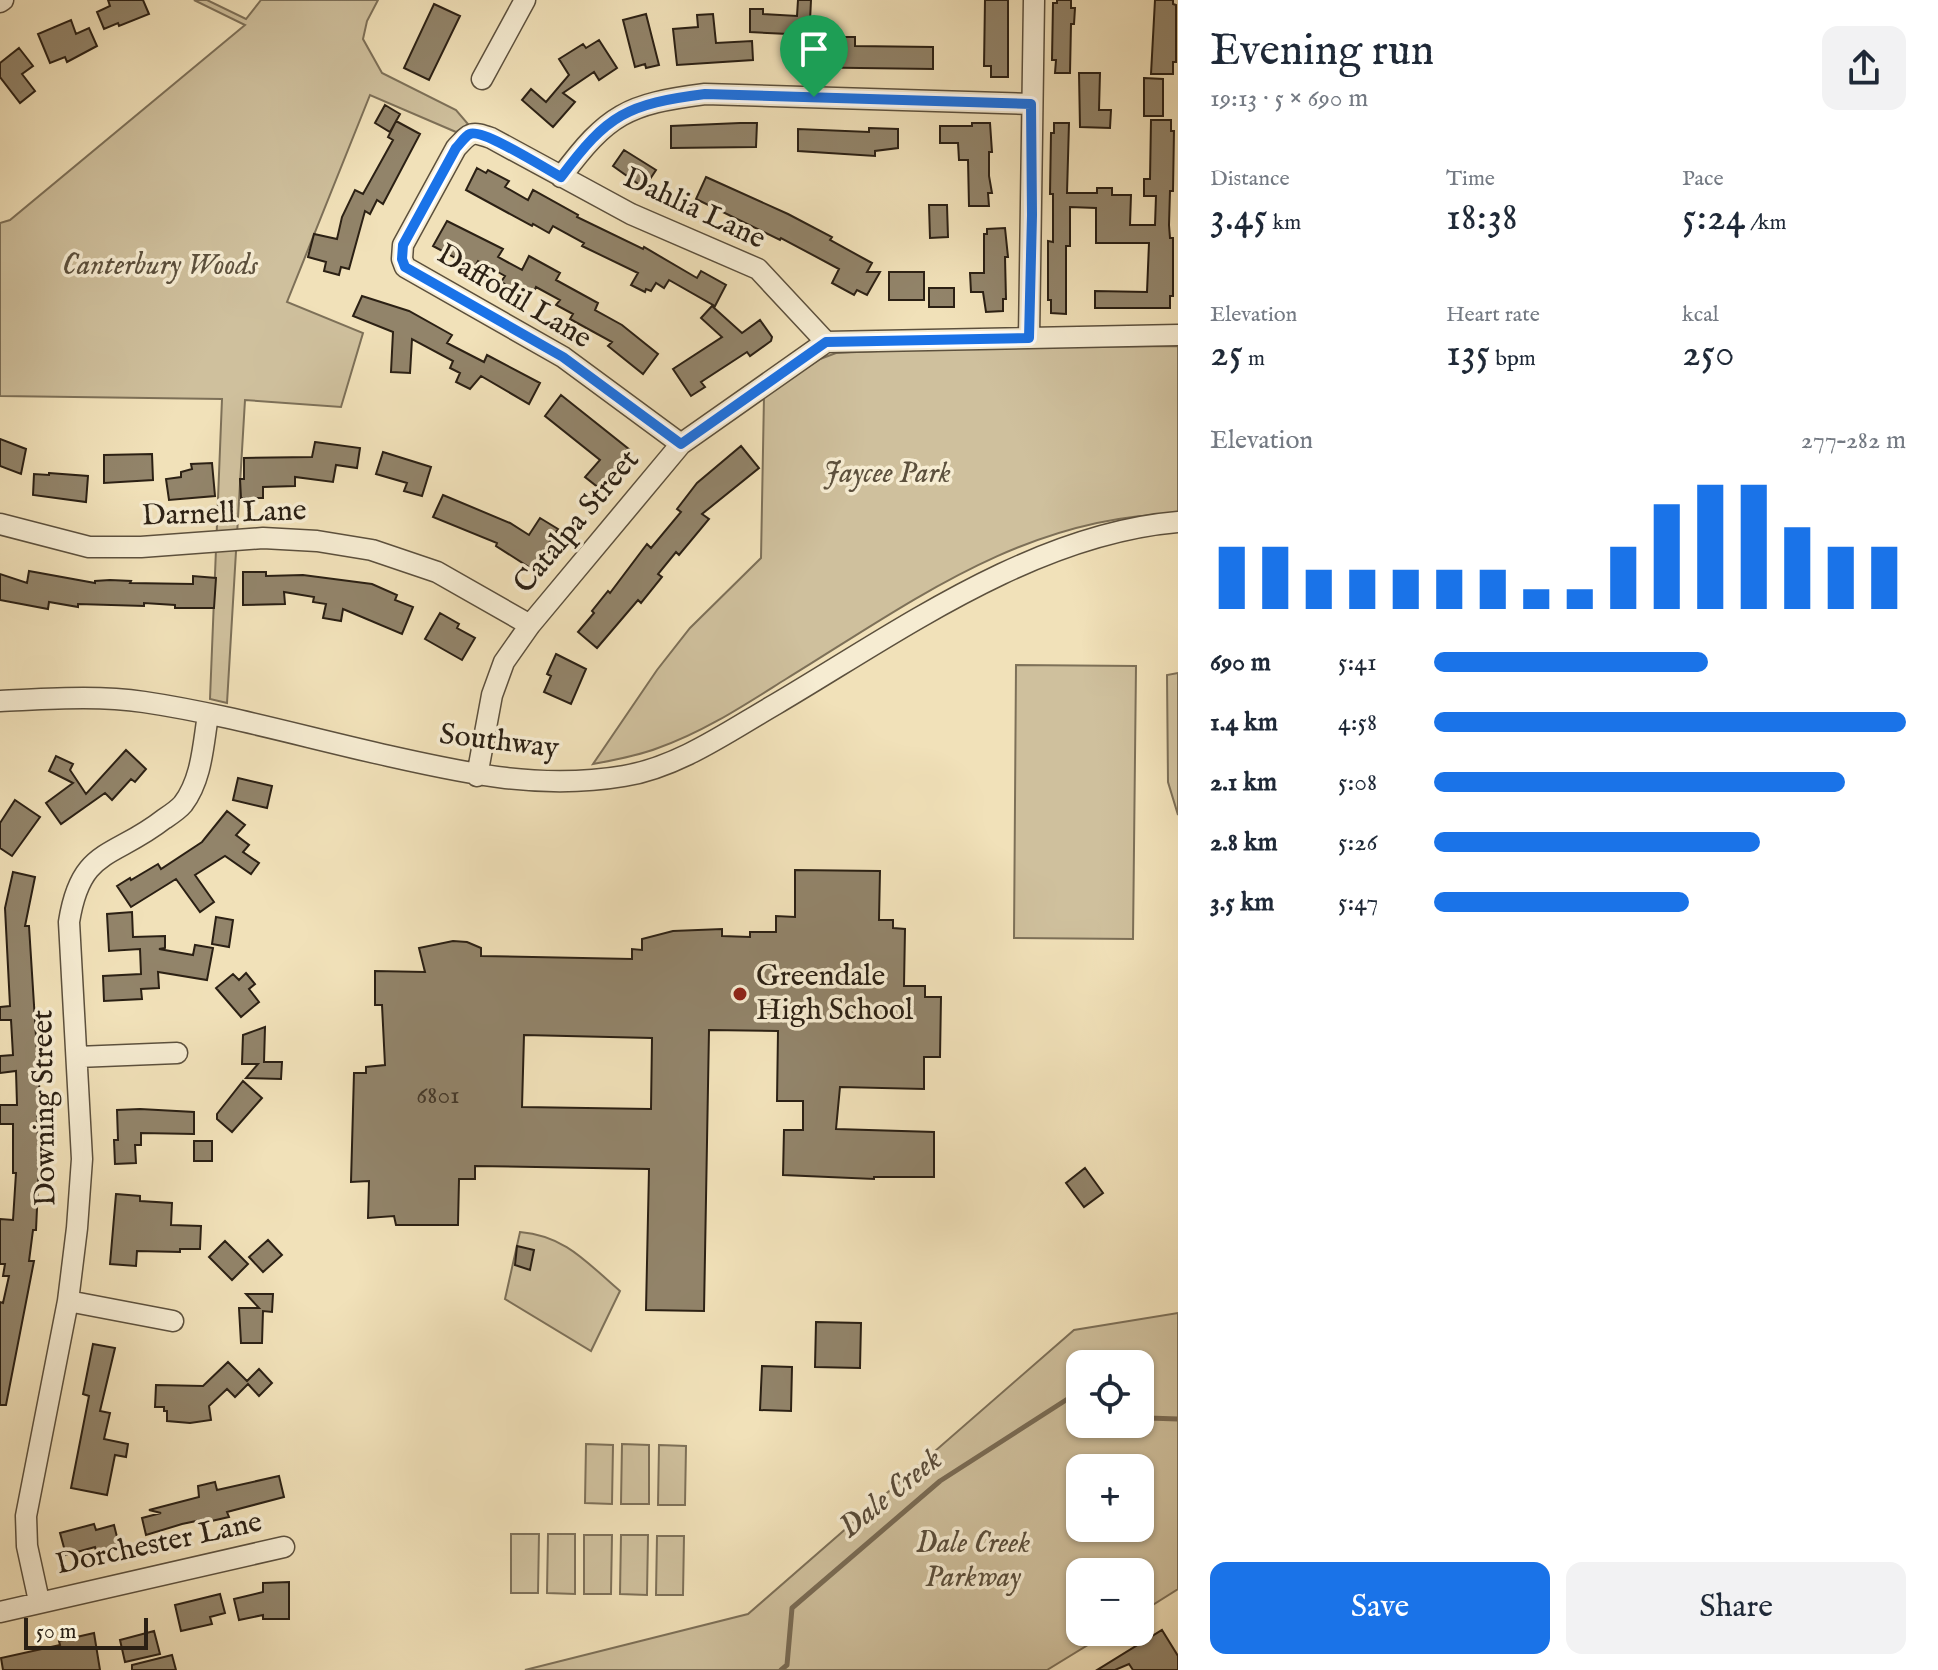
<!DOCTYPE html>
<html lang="en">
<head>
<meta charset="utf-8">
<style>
  :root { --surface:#fff; --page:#f2f2f3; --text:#1f2937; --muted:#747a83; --accent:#1a73e8 }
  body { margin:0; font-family:"IM FELL English",serif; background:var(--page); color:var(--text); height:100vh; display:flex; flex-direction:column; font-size:30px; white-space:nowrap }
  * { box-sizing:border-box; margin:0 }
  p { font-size:26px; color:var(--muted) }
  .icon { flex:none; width:44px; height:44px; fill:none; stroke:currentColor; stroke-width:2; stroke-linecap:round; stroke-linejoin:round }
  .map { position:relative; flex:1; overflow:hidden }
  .details { display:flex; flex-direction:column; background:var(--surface); width:760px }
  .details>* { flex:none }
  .fabs { position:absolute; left:1066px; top:1350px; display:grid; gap:16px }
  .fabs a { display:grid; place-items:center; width:88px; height:88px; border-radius:16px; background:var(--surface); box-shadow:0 2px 6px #0004; font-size:40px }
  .scale { position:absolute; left:24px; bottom:20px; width:124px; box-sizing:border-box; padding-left:8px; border:4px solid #2b2014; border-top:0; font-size:22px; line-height:28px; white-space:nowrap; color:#2b2014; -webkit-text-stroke:6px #f6ecd2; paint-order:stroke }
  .pin { position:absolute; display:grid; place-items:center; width:68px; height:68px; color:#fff; margin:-82px -34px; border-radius:50% 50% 50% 0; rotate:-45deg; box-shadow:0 0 8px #0007 }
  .pin .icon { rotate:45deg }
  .round { display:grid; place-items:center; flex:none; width:84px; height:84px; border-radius:16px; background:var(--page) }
  .headline { display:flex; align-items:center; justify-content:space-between; height:136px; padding:0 32px }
  h1 { font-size:44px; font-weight:600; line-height:60px }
  .metrics { display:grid; grid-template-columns:repeat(3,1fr); gap:12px; height:136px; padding:8px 32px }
  .metrics div { display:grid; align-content:center }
  .metrics b { font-size:40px; font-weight:600 }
  .metrics small { font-size:22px; font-weight:400 }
  .metrics p { font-size:22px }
  .chart { height:224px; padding:16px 32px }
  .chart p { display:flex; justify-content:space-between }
  .chart svg { width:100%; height:144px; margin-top:8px; stroke:var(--accent); stroke-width:6 }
  .button { display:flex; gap:16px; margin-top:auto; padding:16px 32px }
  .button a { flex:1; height:92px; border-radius:16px; background:var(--accent); color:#fff; font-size:32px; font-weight:600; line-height:92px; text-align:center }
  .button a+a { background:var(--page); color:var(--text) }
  ul { padding:0 32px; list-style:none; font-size:26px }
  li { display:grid; grid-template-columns:128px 96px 1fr; align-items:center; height:60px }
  li i { height:20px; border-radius:10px; background:var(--accent) }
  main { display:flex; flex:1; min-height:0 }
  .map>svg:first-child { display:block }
  .green { fill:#cfc09d; stroke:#7d7058; stroke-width:2; fill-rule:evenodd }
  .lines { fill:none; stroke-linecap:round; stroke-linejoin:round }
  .stream { stroke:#7a6c55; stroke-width:5 }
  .building { fill:#92846a; stroke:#2b2014; stroke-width:2; fill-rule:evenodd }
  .minor-casing { stroke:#5c503d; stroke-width:23 }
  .minor { stroke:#f6ecd2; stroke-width:20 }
  .route-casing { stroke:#fff; stroke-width:16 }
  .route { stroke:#1a73e8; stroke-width:10 }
  .poi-dot { fill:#8f2418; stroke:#f6ecd2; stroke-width:3 }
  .labels { text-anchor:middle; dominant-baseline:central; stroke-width:7; stroke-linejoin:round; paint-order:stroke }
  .number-label { font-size:26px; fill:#45392a }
  .street-label { font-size:30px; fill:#2b2014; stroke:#f6ecd2 }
  .park-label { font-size:30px; font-style:italic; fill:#5c503d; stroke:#f6ecd2 }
  .poi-label { font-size:30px; fill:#2b2014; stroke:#f6ecd2; text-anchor:start }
  .water-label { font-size:32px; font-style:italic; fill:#594c3a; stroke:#f6ecd2 }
</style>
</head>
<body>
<main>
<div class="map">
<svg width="1178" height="1670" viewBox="0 0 1178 1670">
  <rect width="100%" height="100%" fill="#f1e1b9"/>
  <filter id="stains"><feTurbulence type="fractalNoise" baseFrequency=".0025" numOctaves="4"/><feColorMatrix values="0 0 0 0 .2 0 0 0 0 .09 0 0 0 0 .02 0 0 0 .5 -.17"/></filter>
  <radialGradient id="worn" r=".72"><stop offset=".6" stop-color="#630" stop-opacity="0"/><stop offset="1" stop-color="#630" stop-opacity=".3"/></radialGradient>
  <path class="green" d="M194,0h13l39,19 15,-19h117l-11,21 -4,18 19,34 74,37 12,14 -12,8 -86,-37 -83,207 76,31 -22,74 -96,-7 -18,303 -17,-4 12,-300 -222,-3v-173l10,-3 235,-195z
    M1178,346v168c-152,1 -268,89 -392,165 -40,25 -82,53 -128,69 -21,8 -43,12 -65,16l64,-94 33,-42 71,-70 3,-162 56,-37 16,-6 105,-5z
    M1016,665l120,1 -3,273 -119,-1z
    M1178,673v142l-10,-33 -1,-107z
    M520,1232c46,4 67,31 100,59l-29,60 -86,-52z
    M1178,1313v276l-38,24v-41h-60v60h29l-62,38h-522l223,-56 326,-284zM1080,1364h60v60h-60zM1080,1468h60v60h-60z
    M586,1444l27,1 -1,59 -27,-1z
    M622,1444l27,1v59h-28z
    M659,1445l27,1 -1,59h-27z
    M511,1534h28l-1,59h-27z
    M548,1534h27v60l-28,-1z
    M584,1535h28l-1,59h-27z
    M621,1535h27l-1,60 -27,-1z
    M657,1536h27l-1,59h-27z"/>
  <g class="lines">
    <path class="stream" d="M1140,1407l8,11 30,1
      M781,1670l6,-5 5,-57 148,-127 140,-90"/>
  </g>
  <path class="building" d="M108,0h35l6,14 -30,12 -1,-3 -14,6 -7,-17 13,-6z
    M798,0h13l-2,42h28v-5h18v9l78,1v22l-146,-2 1,-33 -38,-2v-23h13v5l34,2z
    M985,0h23v77h-17v-11h-7z
    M1057,0h14v8h4l-1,16h-3l-1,49h-15l1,-13h-4l1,-57h4z
    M1155,0h18v4l3,1v57h-3v12h-22z
    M434,4l26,12 -31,64 -25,-12z
    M646,14l13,51 -13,3 -1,-4 -10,3 -12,-47z
    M713,14l3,29 36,-2 1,19 -76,5 -4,-36 25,-2 -1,-12z
    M71,20l5,14 13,-6 8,18 -30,16 -2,-5 -15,6 -12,-29z
    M599,40l18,28 -18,12 -5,-8 -31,21 12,9 -22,25 -31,-27 9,-11 15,13 23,-27 -10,-16 24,-15 3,4z
    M19,48l14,18 -11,8 13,17 -15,12 -20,-26v-14z
    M1079,73h21l-1,37h12l-1,18 -30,-1z
    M1144,78l19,1v37h-19z
    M385,105l15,9 -10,18 -15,-9z
    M1151,120h20v11h3l-1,60h-3l-1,34 1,13h3v58h-3v12h-75v-17l52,1 2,-49h-53v-35l-26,-1v39h-4v68l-15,-1v-13h-3v-59l5,1v-48h-3l1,-61h3v-10h15l-2,70h30v-5h15v7h19l-1,30h25l1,-29h-12v-17h6z
    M396,121l24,13 -37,70 -6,-4 -7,14 -5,-3 -16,58 -8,-2 -2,8 -15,-4 2,-9 -18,-5 6,-23 23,5 5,-22 13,-27 8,4 30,-54 -5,-3z
    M740,123h17l-1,24 -85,1v-22z
    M972,123h18l2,29h-3v24l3,17h-4l1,13h-20l-1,-46h-9l-1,-17h-18v-17h32z
    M869,128l29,1v19l-23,3v5l-77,-5v-22l71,3z
    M624,150l32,20 -12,18 -31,-22z
    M477,168l9,5 2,-3 21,11 -4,6 23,13 5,-10 45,25 -1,2 66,32 1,-2 53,31 4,-7 25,14 -11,21 -46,-26 -5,8 -8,-5 -5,8 -5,-2 -1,3 -14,-7 7,-12 -56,-27 2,-3 -31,-17 -4,7 -16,-9 -1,2 -66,-36z
    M706,177l82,37 44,23 -2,3 42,23 -5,9h13l-13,23 -10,-5 -3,5 -22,-12 7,-14 -58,-31 -1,2 -84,-41z
    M929,205h18l1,32 -18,1z
    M447,221l56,28 -5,8 24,13 7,-14 31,17 -4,7 42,23 -3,7 27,15 36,29 -15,20 -35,-28 4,-4 -42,-23 3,-5 -17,-9 4,-5 -24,-13 -5,11 -30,-16 4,-6 -27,-15 -4,7 -41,-22z
    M1005,228l3,29h-3l1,42h-3v12l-17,1 -3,-20h-12l-1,-19h14v-39h3v-5z
    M889,272h35v28h-35z
    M929,288h25v19h-25z
    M362,296l47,15 43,24 -5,8 37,19 3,-7 53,28 -11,21 -48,-28 -11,13 -14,-7 4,-9 -10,-5 3,-7 -41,-22 -2,34 -19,-1 2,-40 -40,-16z
    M712,306l30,27 18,-13 12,17 -1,4 -21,15 -3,-4 -46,30 4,5 -14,9 -18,-27 49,-32 -21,-19z
    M561,395l69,55 -31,38 -14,-11 15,-17 -55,-44z
    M0,439l26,10 -5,25 -21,-8z
    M315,442l45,6 -3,20 -21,-3 -3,17 -38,-5v9l-32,1v11h-22l-1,-19h4v-21l68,-1z
    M741,446l18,22 -57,46 7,5 -30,36 -3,-3 -18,22 4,3 -21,26 -3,-3 -41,48 -19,-16 16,-19 -2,-2 16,-20 2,2 37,-49 4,4 30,-36 -4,-3 20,-26z
    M383,452l48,15 -9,29 -18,-5 3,-8 -31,-9z
    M152,454l1,26 -49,3v-28z
    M212,463l3,33 -46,4 -3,-21 15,-2v-5l11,-3 -1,-5z
    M49,473l39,3 -2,26 -53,-7 1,-21 15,1z
    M443,495l67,28 19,12 11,-17 18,11 -26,40 -36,-23 1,-3 -64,-26z
    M29,571l66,12v-2l15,-1 21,1 -1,2 63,1v-8l23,2 -2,30h-39v-3l-31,-2v3l-66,-2v3l-29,-5 -1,7 -48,-9v-26l27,9z
    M243,572h23v4l37,-1 69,9 25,11 -2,5 18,7 -11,27 -59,-25 -2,12 -18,-3 3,-14 -13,-2 1,-5 -30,-5 1,12 -42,1z
    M440,613l19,11 -2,4 18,10 -13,22 -37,-21z
    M556,654l30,15 -15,35 -27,-12 7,-16 -4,-2z
    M126,750l20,19 -11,13 -4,-3 -19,21 -7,-7 -44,31 -15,-21 27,-20 -24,-12 7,-15 17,8 -3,6 16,24z
    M238,778l34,8 -5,22 -34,-8z
    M15,800l25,17 -28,39 -12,-8v-25z
    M227,811l18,14 -9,10 13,10 -6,7 16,11 -8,11 -26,-18 -30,19 19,27 -14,10 -24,-33 -45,28 -14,-21 13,-8 1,2 27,-16 3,5 41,-27z
    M795,870l85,1 -1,49h14v8l12,1 -1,57h21v11h16l-1,60h-16v32l-84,-2 -4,42 98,3v45h-60v2l-91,-4 1,-45h19v-29h-26l1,-70 -69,-1 -5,281 -58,-1 3,-141 -174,-3v13h-16l-1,46h-62l-2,-9 -26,2 1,-37 -18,1 3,-109h12v-6l19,-2 -3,-60h-7v-34l50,1 -6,-24 34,-7 14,1 14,6v8l151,3v-10l10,1v-11l31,-8 49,-2v7l28,1v-5h26v-16l19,1zM524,1035l128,3 -1,71 -129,-2z
    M13,872l22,5 -10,49h4l12,189h-4l2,50 -3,65h-3l-4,31h5l-28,144h-6v-103l3,1 6,-27h-6l2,-12h-5v-45l13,1 3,-47h-3v-49h-13v-19h17l-1,-34 -16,2v-17l13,-1 -2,-35h-11v-13l10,-1 -5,-98z
    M132,912l1,25 32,-1v12l-6,1 34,6 2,-10 18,3 -6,32 -49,-8 1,16 -18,1 1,10 -38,2 -1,-25 38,-2 -1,-25 -31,2 -2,-37z
    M216,917l17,3 -4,27 -17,-3z
    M246,973l9,11 -6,5 10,13 -18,15 -25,-29 17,-14 6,6z
    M265,1027l-1,35h18l-1,17 -35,-1 12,-14h-16l1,-29z
    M243,1081l19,17 -30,34 -15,-13v-5z
    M140,1109l54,3v22l-53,-1v12h-6l1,18 -21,1 -1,-24h4l-1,-30z
    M194,1141h18v20h-18z
    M1085,1168l18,25 -19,14 -18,-24z
    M116,1194l24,2v5l32,2 -1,22 30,1 -1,23h-20v3l-43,-1 -1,15 -26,-2z
    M268,1240l14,15 -19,17 -14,-15z
    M225,1241l23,23 -16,16 -23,-23z
    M517,1246l17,4 -4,20 -15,-5z
    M246,1294h27l-1,18 -9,-1 -1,32h-21l-2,-35h20z
    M816,1322l45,1 -1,45 -45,-1z
    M93,1344l22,4 -15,63 10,2 -6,26 24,5 -2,13 -11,-2 -8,40 -36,-7 18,-92 -6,-2z
    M228,1362l19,19 12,-12 13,14 -13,13 -11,-12 -13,13 -8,-8 -18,17 2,14 -21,3 -23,-2v-10h-3v-4h-9l1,-22 47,1z
    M762,1366l30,1 -1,44 -31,-1z
    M279,1476l5,21 -57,15 2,5 -22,5 -1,-3 -24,5 -36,11 -4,-17 19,-5 -12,-3 50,-13 -1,-11 17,-4 2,8z
    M94,1524l2,6 18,-5 5,20 -23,6 -1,-4 -29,8 -6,-22z
    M289,1582v37h-26v-4l-24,5 -5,-21 29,-7v-9z
    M220,1594l5,19 -15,4 2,7 -31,7 -6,-26z
    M1162,1630l16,26v14h-45l-4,-6 -14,6h-18z
    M154,1631l6,23 -35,8 -5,-22z
    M94,1633l6,37h-97l-2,-12 59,-13 -1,-4z
    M172,1655l4,15h-44v-5z"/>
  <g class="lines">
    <g class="minor-casing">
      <path id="minor" d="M0,2l3,-2
        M482,79l43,-79
        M561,177c47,-63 66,-73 144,-83l326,10
        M1029,338l5,-338
        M681,444l-118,-87 -158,-90 -3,-8 1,-14 53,-97c15,-16 15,-17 35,-10l140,76 127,55 68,73
        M0,524l89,23h52l122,-9 54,3 55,9 65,22 93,53
        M0,701c48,-2 97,-6 144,1 81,12 164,36 245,54 80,18 153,34 235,20 55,-9 105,-45 152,-72 122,-72 257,-170 402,-182
        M477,776l15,-81 12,-33 26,-37 151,-181 145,-102 352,-7
        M77,1057l100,-4
        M68,1301l105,20
        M39,1601l-12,-55 -1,-30 42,-215 9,-73 5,-69 -13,-237c12,-75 44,-63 95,-103 6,-4 14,-9 19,-15 19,-25 20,-59 25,-89
        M0,1612l284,-65"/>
    </g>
    <use href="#minor" class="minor"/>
  </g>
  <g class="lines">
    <g class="route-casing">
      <path id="route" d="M705,94l326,10 1,111 -3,123 -203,4 -145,102 -118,-87 -158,-90 -3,-8 1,-14 53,-97c4,-4 9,-12 14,-14 12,-6 76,35 91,43 47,-63 66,-73 144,-83z"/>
    </g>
    <use href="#route" class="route"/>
  </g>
  <circle class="poi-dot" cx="740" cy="994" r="8"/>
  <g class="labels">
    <g class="number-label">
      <text x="438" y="1095">6801</text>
    </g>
    <g class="street-label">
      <text transform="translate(694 209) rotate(25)">Dahlia Lane</text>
      <text transform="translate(514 297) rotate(31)">Daffodil Lane</text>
      <text transform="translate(224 514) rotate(-2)">Darnell Lane</text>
      <text transform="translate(577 522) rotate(-50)">Catalpa Street</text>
      <text transform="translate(499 742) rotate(7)">Southway</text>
      <text transform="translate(45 1108) rotate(-91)">Downing Street</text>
      <text transform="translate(159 1544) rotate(-12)">Dorchester Lane</text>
    </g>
    <g class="park-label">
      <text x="160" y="266">Canterbury Woods</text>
      <text x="887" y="474">Jaycee Park</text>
      <text x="973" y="1544">Dale Creek<tspan x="973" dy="34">Parkway</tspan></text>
    </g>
    <g class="poi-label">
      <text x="756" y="977">Greendale<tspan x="756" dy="34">High School</tspan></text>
    </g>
    <g class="water-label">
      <text transform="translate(891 1494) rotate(-39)">Dale Creek</text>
    </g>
  </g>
  <rect width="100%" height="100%" filter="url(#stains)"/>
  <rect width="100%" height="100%" fill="url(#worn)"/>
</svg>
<div class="fabs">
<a><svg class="icon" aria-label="locate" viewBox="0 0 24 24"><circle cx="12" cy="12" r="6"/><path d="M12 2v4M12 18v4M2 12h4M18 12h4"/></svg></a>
<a>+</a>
<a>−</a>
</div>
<div class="scale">50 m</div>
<div class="pin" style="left:814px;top:97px;background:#1e9e55"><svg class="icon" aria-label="arrive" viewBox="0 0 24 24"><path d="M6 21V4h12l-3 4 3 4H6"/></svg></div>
</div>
<section class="details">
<div class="headline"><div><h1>Evening run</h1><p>19:13 · 5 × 690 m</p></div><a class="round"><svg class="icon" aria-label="share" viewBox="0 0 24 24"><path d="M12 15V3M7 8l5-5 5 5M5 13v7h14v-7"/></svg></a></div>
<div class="metrics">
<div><p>Distance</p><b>3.45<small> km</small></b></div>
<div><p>Time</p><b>18:38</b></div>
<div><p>Pace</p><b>5:24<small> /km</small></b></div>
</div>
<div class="metrics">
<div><p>Elevation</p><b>25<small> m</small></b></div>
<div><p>Heart rate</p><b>135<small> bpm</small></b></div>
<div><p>kcal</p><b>250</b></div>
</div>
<div class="chart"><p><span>Elevation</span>277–282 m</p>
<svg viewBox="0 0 160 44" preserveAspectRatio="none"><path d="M5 44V25M15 44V25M25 44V32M35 44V32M45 44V32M55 44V32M65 44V32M75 44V38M85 44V38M95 44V25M105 44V12M115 44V6M125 44V6M135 44V19M145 44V25M155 44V25"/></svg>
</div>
<ul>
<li><b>690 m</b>5:41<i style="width:58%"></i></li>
<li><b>1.4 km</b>4:58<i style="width:100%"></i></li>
<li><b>2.1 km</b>5:08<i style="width:87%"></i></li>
<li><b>2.8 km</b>5:26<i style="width:69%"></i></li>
<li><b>3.5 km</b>5:47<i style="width:54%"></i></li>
</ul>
<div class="button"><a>Save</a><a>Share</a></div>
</section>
</main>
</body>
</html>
